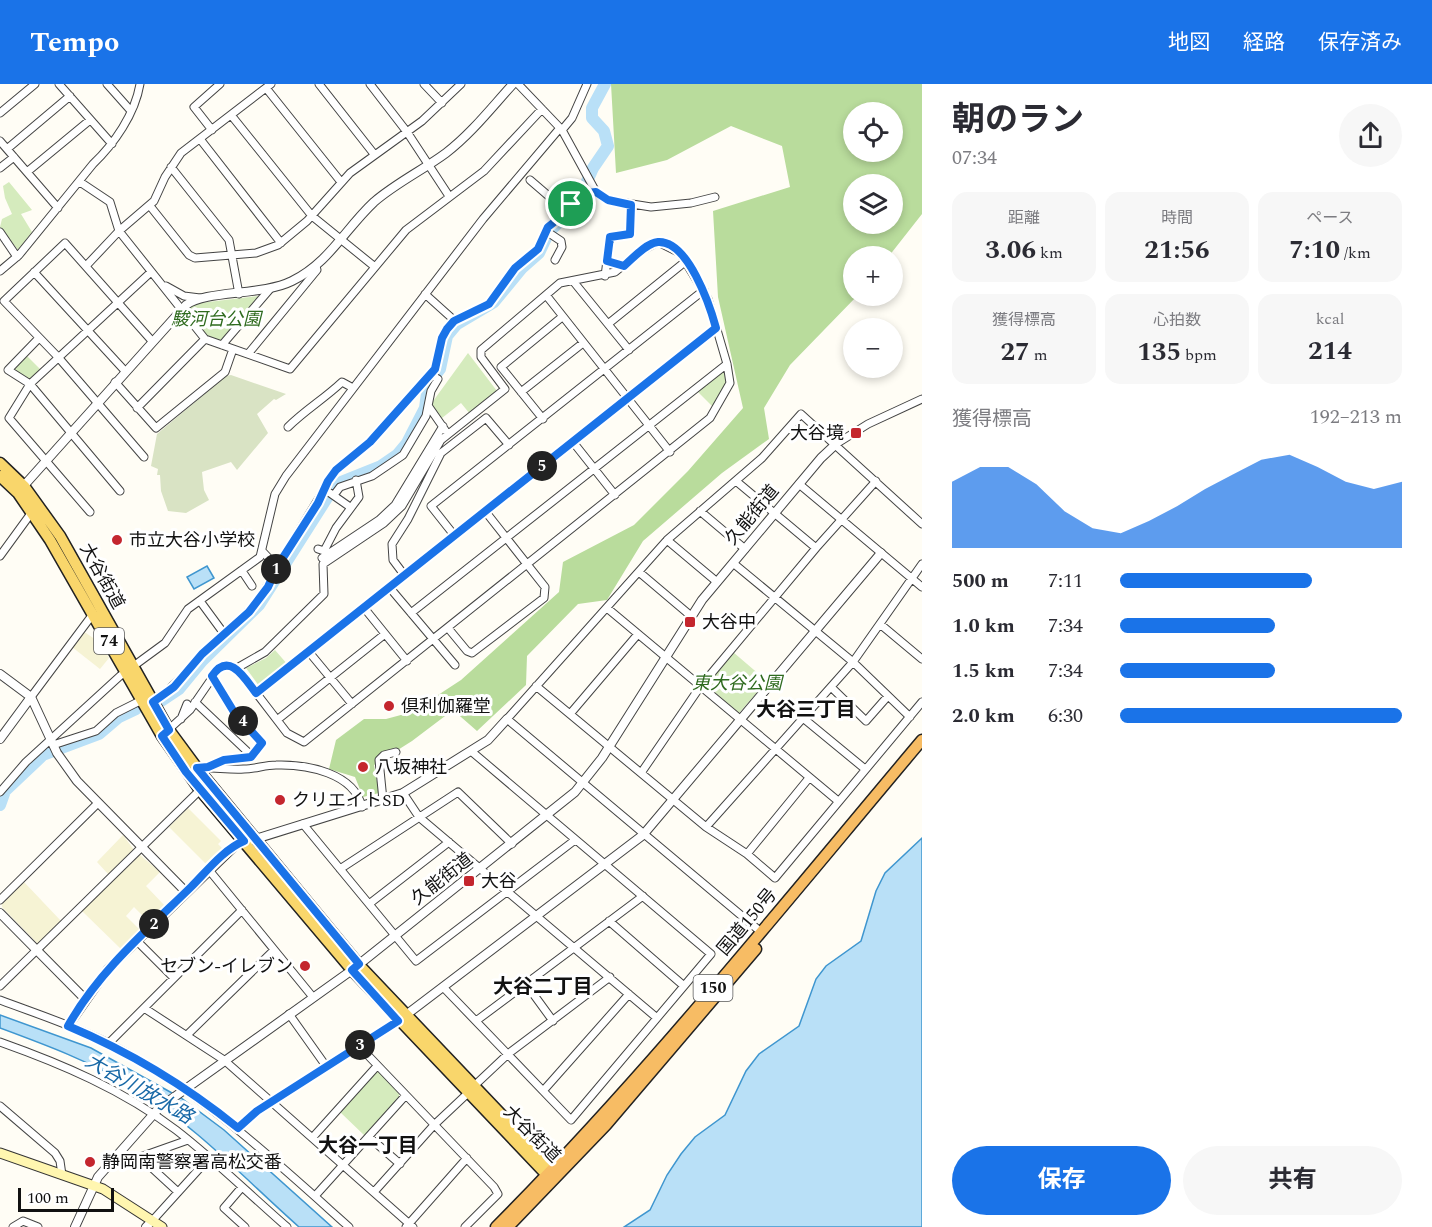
<!DOCTYPE html>
<html lang="ja">
<head>
<meta charset="utf-8">
<style>
  :root { --surface:#fff; --page:#f7f7f7; --text:#2b2b33; --muted:#7c7c81; --accent:#1a73e8 }
  body { margin:0; font-family:Spectral,"Noto Sans JP",serif; background:var(--page); color:var(--text); height:100vh; display:flex; flex-direction:column; font-size:22px; white-space:nowrap }
  * { box-sizing:border-box; margin:0 }
  p { font-size:20px; color:var(--muted) }
  .icon { flex:none; width:33px; height:33px; fill:none; stroke:currentColor; stroke-width:2; stroke-linecap:round; stroke-linejoin:round }
  .map { position:relative; flex:1; overflow:hidden }
  .details { display:flex; flex-direction:column; background:var(--surface); width:510px }
  .details>* { flex:none }
  .tools { position:absolute; left:843px; top:18px; display:grid; gap:12px }
  .tools a { display:grid; place-items:center; width:60px; height:60px; border-radius:50%; background:var(--surface); box-shadow:0 3px 9px #0003; font-size:30px }
  .scale { position:absolute; left:18px; bottom:15px; width:96px; box-sizing:border-box; padding-left:6px; border:3px solid #111; border-top:0; font-size:16px; line-height:21px; white-space:nowrap; color:#111; -webkit-text-stroke:4px #fff; paint-order:stroke }
  .pin { position:absolute; display:grid; place-items:center; width:51px; height:51px; color:#fff; margin:-26px; border:3px solid #fff; border-radius:50%; box-shadow:0 2px 6px #0007 }
  .km { position:absolute; width:30px; height:30px; margin:-15px; border-radius:50%; background:#222; color:#fff; font-size:16px; line-height:30px; text-align:center }
  .round { display:grid; place-items:center; flex:none; width:63px; height:63px; border-radius:32px; background:var(--page) }
  .overview { display:flex; align-items:center; justify-content:space-between; height:102px; padding:0 30px }
  h1 { font-size:33px; font-weight:700; line-height:45px }
  .metrics { display:grid; grid-template-columns:repeat(3,1fr); gap:9px; height:102px; padding:6px 30px }
  .metrics div { display:grid; align-content:center; border-radius:15px; background:var(--page); text-align:center }
  .metrics b { font-size:26px; font-weight:700 }
  .metrics small { font-size:16px; font-weight:400 }
  .metrics p { font-size:16px }
  .chart { height:168px; padding:12px 30px }
  .chart p { display:flex; justify-content:space-between }
  .chart svg { width:100%; height:108px; margin-top:6px; fill:var(--accent); opacity:.7 }
  .button { display:flex; gap:12px; margin-top:auto; padding:12px 30px }
  .button a { flex:1; height:69px; border-radius:36px; background:var(--accent); color:#fff; font-size:24px; font-weight:700; line-height:69px; text-align:center }
  .button a+a { background:var(--page); color:var(--text) }
  ul { padding:0 30px; list-style:none; font-size:20px }
  li { display:grid; grid-template-columns:96px 72px 1fr; align-items:center; height:45px }
  li i { height:15px; border-radius:8px; background:var(--accent) }
  header { display:flex; align-items:center; gap:36px; box-sizing:border-box; height:84px; padding:0 30px; background:var(--accent); color:#fff }
  header strong { font-size:28px }
  nav { display:flex; gap:33px; margin-inline-start:auto; font-size:21px }
  main { display:flex; flex:1; min-height:0 }
  .map>svg:first-child { display:block }
  .farmland { fill:#f6f3d4 }
  .green { fill:#d5ebbd }
  .forest { fill:#b9dc9c; fill-rule:evenodd }
  .cemetery { fill:#d9e3c4 }
  .water { fill:#b9e0f7; stroke:#3f96cf; stroke-width:1.5 }
  .lines { fill:none; stroke-linecap:round; stroke-linejoin:round }
  .river { stroke:#b9e0f7; stroke-width:12 }
  .minor-casing { stroke:#444; stroke-width:9 }
  .tertiary-casing { stroke:#444; stroke-width:10 }
  .secondary-casing { stroke:#333; stroke-width:11 }
  .primary-casing { stroke:#222; stroke-width:13 }
  .trunk-casing { stroke:#222; stroke-width:13 }
  .minor { stroke:#fff; stroke-width:7 }
  .tertiary { stroke:#fff; stroke-width:8 }
  .secondary { stroke:#fff6b0; stroke-width:9 }
  .primary { stroke:#f9d66b; stroke-width:10 }
  .trunk { stroke:#f7bc64; stroke-width:10 }
  .route-casing { stroke:#fff; stroke-width:12 }
  .route { stroke:#1a73e8; stroke-width:8 }
  .poi-dot { fill:#c4262e; stroke:#fff; stroke-width:2 }
  .labels { text-anchor:middle; dominant-baseline:central; stroke-width:6; stroke-linejoin:round; paint-order:stroke }
  .shield { fill:#fff; stroke:#585858; stroke-width:1.5 }
  .shield-label { font-size:16px; font-weight:bold; fill:#111 }
  .park-label { font-size:18px; font-style:italic; fill:#2f6b1f; stroke:#fff }
  .poi-label { font-size:18px; fill:#111; stroke:#fff; text-anchor:start }
  .street-label { font-size:18px; fill:#111; stroke:#fff }
  .neighbourhood-label { font-size:20px; font-weight:bold; fill:#111; stroke:#fff }
  .water-label { font-size:20px; font-style:italic; fill:#1768a6; stroke:#fff }
</style>
</head>
<body>
<header>
<strong>Tempo</strong>
<nav><a>地図</a><a>経路</a><a>保存済み</a></nav>
</header>
<main>
<div class="map">
<svg width="922" height="1143" viewBox="0 0 922 1143">
  <rect width="100%" height="100%" fill="#fffdf5"/>
  <path class="farmland" d="M83,547l19,13 7,14 -9,11 -28,-22z
    M188,724l33,33 -3,3 6,6 -16,16 -39,-39z
    M123,751l11,15 -25,25 -12,-13z
    M140,771l20,17 -14,14 19,20 -16,16 -15,-15 -8,9 15,15 -19,19 -40,-39z
    M24,798l37,39 -20,21 -4,1 -35,-36v-3z"/>
  <path class="green" d="M9,98l23,28 -11,4 11,18 -14,18 -18,-23 2,-8 10,-5 -7,-16 -2,-12z
    M258,212l1,3 -37,43 -15,-4 -21,-26v-4l14,-5z
    M468,269l29,38 -27,23 -9,-11 -19,15 -11,-14z
    M25,270l17,17 -14,10 -16,-11z
    M722,286l4,1 1,12 -13,25 -17,-17z
    M275,566l13,15 -29,21 -13,-18 20,-10z
    M733,568l34,29 -28,32 -33,-28z
    M376,988h3l20,22v3l-34,39 -25,-24z"/>
  <path class="forest" d="M611,0h311v130l-33,42h-35v40h3l-67,69 -26,43 5,31 -47,34 -79,68 -36,59 -29,4 -51,52 -1,29 -49,46 -24,-21 -41,31 -38,24 5,28 -16,4 -8,-20 -26,-8 7,-29 28,-21h22l26,-7 49,-32 98,-88 4,-30 71,-37 54,-54 55,-63 -25,-111 -5,-86 77,-24 -8,-41 -51,-20 -64,34 -51,13zM854,28h38v40h-38zM854,100h38v40h-38z"/>
  <path class="cemetery" d="M231,291l55,19 -10,6 -2,-1 -17,15 11,19 -31,37 -6,-8 -29,10 2,18 5,10 -23,13 -18,-2 -7,-20 -1,-16h-3l1,-6 -7,-3 6,-32 69,-58z"/>
  <path class="water" d="M207,482l7,12 -20,11 -7,-12z
    M922,754v389h-298l26,-17 17,-35 14,-21 14,-17 30,-22 21,-44 13,-17 40,-28 17,-47 10,-13 35,-25 15,-50 9,-18z
    M0,931l91,33 90,50 43,32 108,97h-33c-53,-47 -104,-102 -165,-139 -42,-26 -88,-43 -134,-60z"/>
  <g class="lines">
    <path class="river" d="M161,617l18,-12 23,-28 57,-56 73,-115 9,-8 40,-16 16,-11 10,-12 18,-35 3,-23 12,-16 7,-33 10,-12 37,-22 28,-34 17,-15 10,-21 28,-28 16,-36 15,-22 -4,-15 -12,-13v-10l13,-24
      M0,721l5,-14 38,-36 56,-21 20,-17 17,-8"/>
    <g class="minor-casing">
      <path id="minor" d="M59,0l53,60
        M107,0l24,27
        M319,0l55,70
        M370,0l37,48 42,64
        M424,0l18,19
        M518,0l44,46 34,62 11,8 44,7 40,-4 24,-6
        M266,4l75,94
        M0,29l35,-29
        M231,31l81,101 63,51
        M212,46l-18,-23 26,-23
        M562,46l10,-12 15,-34
        M200,55l81,104
        M0,57l58,67
        M7,65l63,-53
        M171,83l58,73 10,54
        M0,84l14,-11
        M27,88l63,-52
        M530,96l36,31
        M80,98l30,20 9,29 86,108 85,30 116,-139 78,-59 58,-62
        M150,122l39,49 6,3 61,-5 22,-8 29,-24 43,-48 72,-52 39,-37
        M546,147l15,10 1,6 -7,13
        M0,148l17,25
        M607,177l17,5
        M86,182l33,-35 35,-30 11,-24 16,-24 90,-69
        M0,187l19,-16 74,-91c21,-20 42,-50 47,-80
        M34,188l91,99
        M605,192l5,-39 20,-3 1,-29
        M573,197l56,69
        M166,202l18,10 16,2
        M425,210l30,27
        M546,211l124,157
        M608,240l78,-63
        M39,254l-31,32 22,14 90,107
        M222,261l48,-56
        M248,270l69,-84 -1,-4
        M115,298l41,46 69,-56 8,-23
        M521,308l62,-49
        M429,323l16,23
        M137,324l68,-69
        M543,335l-42,-52 61,-50
        M288,343c17,-17 36,-28 54,-45l11,6
        M573,358l42,53
        M836,360l32,-20 54,-25
        M144,373l-86,-100 -54,-56 61,-58 87,98
        M736,397l80,67
        M799,400l123,103
        M330,409l20,14
        M334,411l6,-8 32,-11 31,-21 23,-39 5,-25 7,-12 -7,-4
        M700,427l45,38
        M90,428l-81,-94 21,-34 121,-112
        M454,451l-23,-29 273,-216
        M667,456l50,42
        M318,465l6,2 12,-23 23,-31 -3,-17
        M263,468l14,15 59,-97 34,-28 65,-73 7,-31 5,-9 8,-8 34,-17 26,-36 24,-19 9,-22 15,-12 16,-21 17,-2
        M0,472l32,-44
        M322,474l57,-38 16,-15 48,-79
        M733,479l120,99 57,55
        M242,487l10,15
        M639,488l52,44
        M405,492l-12,-16 -1,-16 16,-25 33,-66 45,-35 23,27
        M390,504l65,77
        M607,524l231,193
        M365,525l42,52
        M411,529l316,-249
        M880,540l42,35
        M448,544l19,23 5,2 72,-55 1,-11 -60,-76
        M225,551c22,-21 40,-40 52,-68
        M309,568l43,52
        M536,602l170,141 41,27 28,24 147,-176
        M831,603l35,34 22,-25
        M256,609l460,-365
        M31,613l62,-83
        M153,618c28,-19 45,-47 72,-67l-25,-34
        M195,618l57,54
        M570,630l68,-80
        M803,634l62,51
        M181,635l6,-15
        M277,636l108,-86
        M167,647l23,-21 29,-42 5,-3 13,3 50,65 17,9 406,-324 20,-35 -3,-19 -19,-65 -28,-46 -22,-11 -17,9 -26,21 -55,11 -79,67v7l24,32 -64,51 -39,66 -18,17 -61,41 1,30 -59,58 -28,16
        M53,661l43,-14 20,-18 26,-13
        M209,683l15,-7 27,-3 11,-14 -28,-31 -22,-36
        M197,684c16,-1 31,2 47,1 11,0 21,-4 32,-4 31,-1 78,8 86,42
        M641,689l59,-86 116,-139 60,-67
        M0,708l26,-30 94,-86 45,-33 23,-34 72,-52 15,-63 11,-18 197,-257 77,-91
        M403,709l16,24 238,201
        M383,716l-4,-40 5,-5 12,-3
        M303,740l113,137 159,-121
        M706,743l147,-165 69,-98
        M747,770l62,-76
        M340,785l118,-77 54,52
        M209,786l103,126
        M0,816l98,-97
        M369,820l80,-62
        M609,837l75,65
        M761,848l-254,-213 160,-179 95,-82 39,-44 121,110
        M137,857l37,37
        M526,900l27,37
        M0,902l200,-196
        M443,903l128,133 140,-166 -240,-203
        M0,916c37,14 75,26 110,44 91,47 164,116 239,183
        M144,924l80,52 189,167
        M289,930l37,52
        M476,937l167,-125
        M187,951l87,-85
        M0,958c62,22 123,48 176,88 39,30 74,65 111,97
        M109,959l133,-133
        M359,962l135,141 4,7 -33,33
        M474,1002l34,-32 102,-77
        M543,1007l86,-97
        M0,1022l55,47 5,8 2,14
        M313,1053l64,-71
        M369,1053l31,27
        M242,1103l-18,21 21,19
        M178,1108l-38,-35 48,-17
        M374,1108l60,-67 34,-32
        M315,1112l91,-101
        M153,1136l56,-62
        M13,1143l10,-6 15,6
        M406,1143l61,-69"/>
    </g>
    <g class="tertiary-casing">
      <path id="tertiary" d="M20,406l166,-185c20,-15 76,-9 106,-24 37,-18 53,-52 82,-79 22,-19 49,-32 72,-49 25,-19 46,-46 67,-69
        M0,590l31,23 26,56 20,28 109,111
        M0,655l31,-42
        M0,829l85,86
        M406,931l237,-180 238,-282
        M68,942l40,-57 128,-124 167,-52 85,-53 19,-21
        M238,1044l19,-17 141,-90
        M75,1143l23,-50 61,-69 193,-138 223,-178 27,-34 100,-158 119,-142 15,-14
        M146,1143l7,-7"/>
    </g>
    <g class="secondary-casing">
      <path id="secondary" d="M0,1069l103,36 59,38"/>
    </g>
    <g class="primary-casing">
      <path id="primary" d="M0,379l24,23 36,50 109,194 28,38 162,197 194,204 2,7
        M0,392l18,17 32,47 112,196 38,54 152,180 195,205 6,3"/>
    </g>
    <g class="trunk-casing">
      <path id="trunk" d="M496,1143c152,-153 287,-322 426,-487
        M508,1143l98,-102 150,-176"/>
    </g>
    <use href="#minor" class="minor"/>
    <use href="#tertiary" class="tertiary"/>
    <use href="#secondary" class="secondary"/>
    <use href="#primary" class="primary"/>
    <use href="#trunk" class="trunk"/>
  </g>
  <g class="lines">
    <g class="route-casing">
      <path id="route" d="M596,108l12,8 23,5 -1,29 -20,3 -3,24 17,5c8,-7 22,-23 34,-24 30,-2 52,64 58,86l-460,365c-12,-16 -27,-42 -44,-17l22,36 28,31 -11,14 -27,3 -16,7 -11,1 162,196 -7,6 46,51 -141,90 -19,17c-52,-42 -108,-76 -170,-102 31,-55 79,-96 123,-139 15,-15 33,-38 53,-46l-58,-69 -24,-36 7,-6 -16,-28 21,-15 28,-33 47,-42 19,-25 9,-20 41,-64 10,-22 8,-11 34,-28 65,-73 7,-31 5,-9 7,-8 35,-17 26,-36 23,-19 10,-22 15,-12 16,-21z"/>
    </g>
    <use href="#route" class="route"/>
  </g>
  <g class="poi-dot">
    <rect x="850" y="343" width="12" height="12" rx="3"/>
    <circle cx="117" cy="456" r="6"/>
    <rect x="684" y="532" width="12" height="12" rx="3"/>
    <circle cx="389" cy="622" r="6"/>
    <circle cx="363" cy="683" r="6"/>
    <circle cx="280" cy="716" r="6"/>
    <rect x="463" y="791" width="12" height="12" rx="3"/>
    <circle cx="305" cy="882" r="6"/>
    <circle cx="90" cy="1078" r="6"/>
  </g>
  <g class="labels">
    <g class="shield">
      <rect x="94" y="544" width="30" height="26" rx="4.5"/>
      <rect x="693.5" y="891" width="39" height="26" rx="4.5"/>
    </g>
    <g class="shield-label">
      <text x="109" y="557">74</text>
      <text x="713" y="904">150</text>
    </g>
    <g class="park-label">
      <text x="216" y="235">駿河台公園</text>
      <text x="737" y="599">東大谷公園</text>
    </g>
    <g class="poi-label">
      <text x="844" y="349" text-anchor="end">大谷境</text>
      <text x="129" y="456">市立大谷小学校</text>
      <text x="702" y="538">大谷中</text>
      <text x="401" y="622">倶利伽羅堂</text>
      <text x="375" y="683">八坂神社</text>
      <text x="292" y="716">クリエイトSD</text>
      <text x="481" y="797">大谷</text>
      <text x="293" y="882" text-anchor="end">セブン-イレブン</text>
      <text x="102" y="1078">静岡南警察署高松交番</text>
    </g>
    <g class="street-label">
      <text transform="translate(752 431) rotate(-50)">久能街道</text>
      <text transform="translate(102 492) rotate(61)">大谷街道</text>
      <text transform="translate(442 795) rotate(-38)">久能街道</text>
      <text transform="translate(747 838) rotate(-50)">国道150号</text>
      <text transform="translate(532 1050) rotate(45)">大谷街道</text>
    </g>
    <g class="neighbourhood-label">
      <text x="806" y="626">大谷三丁目</text>
      <text x="543" y="903">大谷二丁目</text>
      <text x="368" y="1062">大谷一丁目</text>
    </g>
    <g class="water-label">
      <text transform="translate(139 1005) rotate(30)">大谷川放水路</text>
    </g>
  </g>
</svg>
<div class="tools">
<a><svg class="icon" aria-label="locate" viewBox="0 0 24 24"><circle cx="12" cy="12" r="6"/><path d="M12 2v4M12 18v4M2 12h4M18 12h4"/></svg></a>
<a><svg class="icon" aria-label="layers" viewBox="0 0 24 24"><path d="M12 4l9 5-9 5-9-5zM3 14l9 5 9-5"/></svg></a>
<a>+</a>
<a>−</a>
</div>
<div class="scale">100 m</div>
<div class="pin" style="left:571px;top:120px;background:#1e9e55"><svg class="icon" aria-label="arrive" viewBox="0 0 24 24"><path d="M6 21V4h12l-3 4 3 4H6"/></svg></div>
<b class="km" style="left:276px;top:485px">1</b>
<b class="km" style="left:154px;top:840px">2</b>
<b class="km" style="left:360px;top:961px">3</b>
<b class="km" style="left:243px;top:637px">4</b>
<b class="km" style="left:542px;top:382px">5</b>
</div>
<section class="details">
<div class="overview"><div><h1>朝のラン</h1><p>07:34</p></div><a class="round"><svg class="icon" aria-label="share" viewBox="0 0 24 24"><path d="M12 15V3M7 8l5-5 5 5M5 13v7h14v-7"/></svg></a></div>
<div class="metrics">
<div><p>距離</p><b>3.06<small> km</small></b></div>
<div><p>時間</p><b>21:56</b></div>
<div><p>ペース</p><b>7:10<small> /km</small></b></div>
</div>
<div class="metrics">
<div><p>獲得標高</p><b>27<small> m</small></b></div>
<div><p>心拍数</p><b>135<small> bpm</small></b></div>
<div><p>kcal</p><b>214</b></div>
</div>
<div class="chart"><p><span>獲得標高</span>192–213 m</p>
<svg viewBox="0 0 160 44" preserveAspectRatio="none"><path d="M0 44V17L10 11L20 11L30 18L40 29L50 36L60 38L70 33L80 27L90 20L100 14L110 8L120 6L130 11L140 17L150 20L160 17V44z"/></svg>
</div>
<ul>
<li><b>500 m</b>7:11<i style="width:68%"></i></li>
<li><b>1.0 km</b>7:34<i style="width:55%"></i></li>
<li><b>1.5 km</b>7:34<i style="width:55%"></i></li>
<li><b>2.0 km</b>6:30<i style="width:100%"></i></li>
</ul>
<div class="button"><a>保存</a><a>共有</a></div>
</section>
</main>
</body>
</html>
